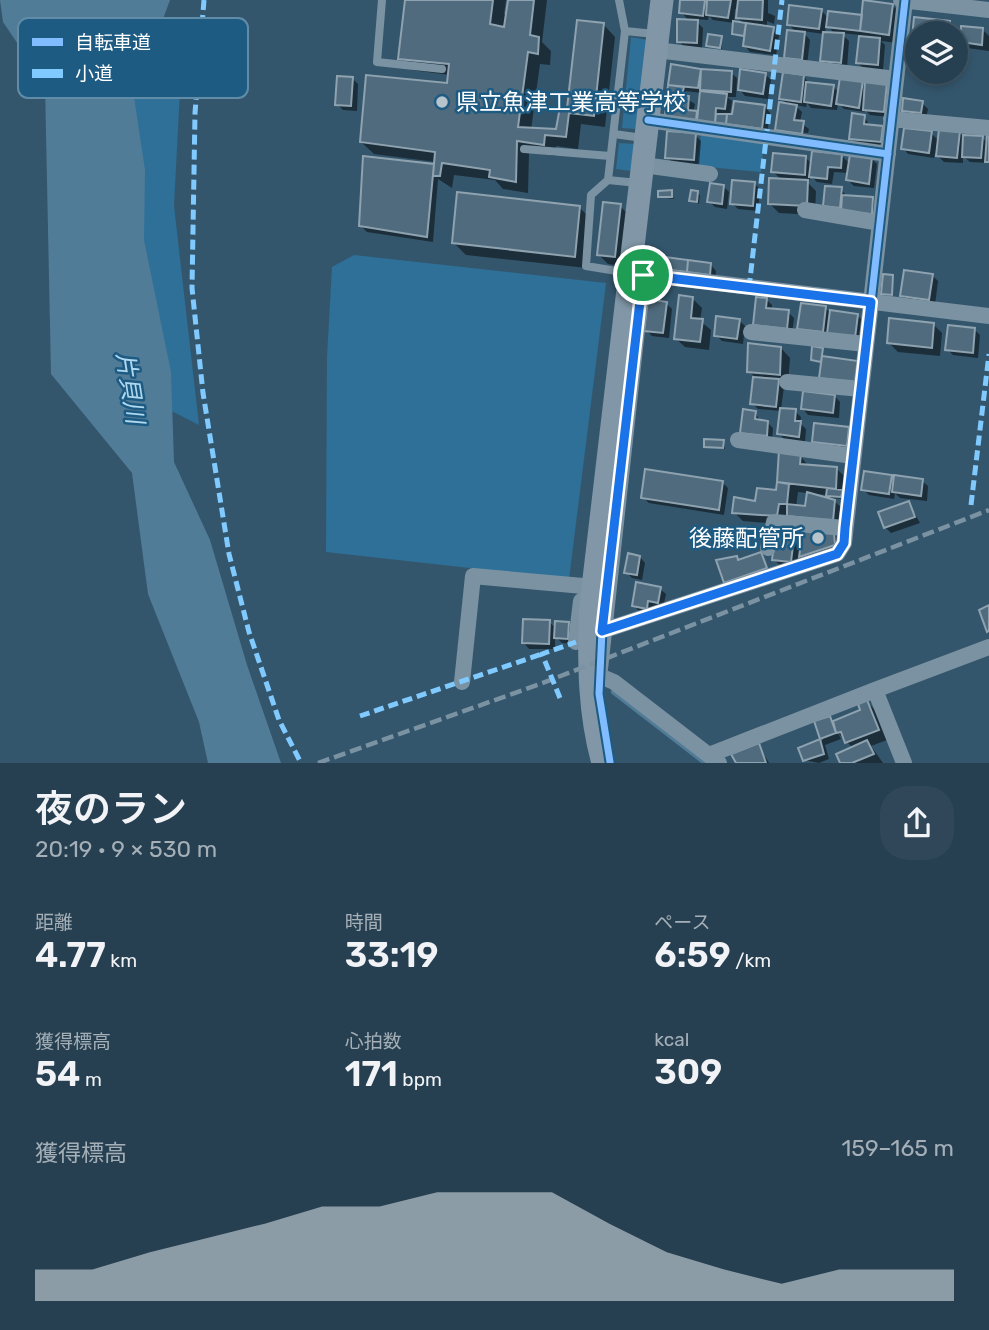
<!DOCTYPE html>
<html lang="ja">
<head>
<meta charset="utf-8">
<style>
  :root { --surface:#274051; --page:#2f4758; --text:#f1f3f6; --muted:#a4afb7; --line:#435968; --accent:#b8c4cc }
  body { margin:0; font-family:Rubik,"Noto Sans JP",sans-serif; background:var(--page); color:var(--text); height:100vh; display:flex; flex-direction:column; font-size:26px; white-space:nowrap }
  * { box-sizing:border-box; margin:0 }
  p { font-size:23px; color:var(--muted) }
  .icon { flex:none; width:38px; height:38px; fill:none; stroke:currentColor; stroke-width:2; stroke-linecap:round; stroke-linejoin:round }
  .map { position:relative; height:763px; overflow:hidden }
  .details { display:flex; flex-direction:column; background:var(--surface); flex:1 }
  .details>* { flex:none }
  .controls { position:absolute; left:905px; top:21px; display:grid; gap:14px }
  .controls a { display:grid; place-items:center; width:63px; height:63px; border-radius:50%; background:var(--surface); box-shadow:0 4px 10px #0003,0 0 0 2px var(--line); font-size:35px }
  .pin { position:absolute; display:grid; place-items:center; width:60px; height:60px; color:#fff; margin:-30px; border:4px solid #fff; border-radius:50%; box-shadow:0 2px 7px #0007 }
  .round { display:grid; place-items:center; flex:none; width:74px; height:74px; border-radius:28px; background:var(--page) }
  .head { display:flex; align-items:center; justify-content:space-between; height:119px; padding:0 35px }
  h1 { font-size:38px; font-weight:600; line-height:52px }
  .figures { display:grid; grid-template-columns:repeat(3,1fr); gap:10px; height:119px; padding:7px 35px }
  .figures div { display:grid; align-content:center }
  .figures b { font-size:35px; font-weight:600 }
  .figures small { font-size:19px; font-weight:400 }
  .figures p { font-size:19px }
  .chart { height:196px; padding:14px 35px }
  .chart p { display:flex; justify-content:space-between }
  .chart svg { width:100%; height:126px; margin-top:7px; fill:var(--accent); opacity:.7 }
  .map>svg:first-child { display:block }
  .green { fill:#2e7098 }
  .water { fill:#517c98 }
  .shadow { fill:#0007; fill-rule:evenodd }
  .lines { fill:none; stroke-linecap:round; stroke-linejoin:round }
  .stream { stroke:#517c98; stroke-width:4.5 }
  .building { fill:#506b7d; stroke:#8ea2b0; stroke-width:2 }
  .service { stroke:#7b92a2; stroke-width:8 }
  .minor { stroke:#7b92a2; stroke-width:16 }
  .secondary { stroke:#8197a7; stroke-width:23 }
  .rail { stroke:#7b92a2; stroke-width:4.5; stroke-dasharray:12 5; stroke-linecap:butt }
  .quiet { stroke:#80caff; stroke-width:5; stroke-dasharray:10 5; stroke-linecap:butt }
  .cycleway-casing { stroke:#1d5b83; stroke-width:11 }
  .cycleway { stroke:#80bcff; stroke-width:7 }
  .route-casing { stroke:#fff; stroke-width:14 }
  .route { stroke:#1a73e8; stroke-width:9 }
  .poi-dot { fill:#b8c4cc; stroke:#1d5b83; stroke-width:2.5 }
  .labels { text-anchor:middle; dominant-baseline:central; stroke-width:5; stroke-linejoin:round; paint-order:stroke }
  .poi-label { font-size:23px; fill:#fff; stroke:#1d5b83; text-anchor:start }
  .water-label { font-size:24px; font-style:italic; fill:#afd9f1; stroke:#1d5b83 }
  .key { fill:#1d5b83; stroke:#618ca8; stroke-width:2 }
  .key-label { font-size:19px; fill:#fff }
</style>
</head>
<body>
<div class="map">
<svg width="989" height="763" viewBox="0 0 989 763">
  <rect width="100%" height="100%" fill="#34566c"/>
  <path class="green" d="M631,37l16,3 -11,89 -14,-1z
    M122,64l27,28 32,-22 -7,136 25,219 -63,-32z
    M701,134l63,6 -3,32 -64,-6z
    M619,143l16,1 -3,27 -16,-2z
    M354,255l252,28 -37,296 -243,-27 1,-195 5,-90z"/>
  <path class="water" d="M0,0h170l-36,97 11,73 -1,70 27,132 3,90 36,78 37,125 34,98h-73l-9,-41 -51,-128 -16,-121 -81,-99 -6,-290 -42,-62z"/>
  <path class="shadow" d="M407,0h99l-2,14h3l3,-14h37l-5,42 9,9 -1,14 -10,-1 -9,66 27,1 45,-107 12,13 -10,90 -24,-3 -3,25 -22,-3v10l-27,-4 -1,41 -25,-4 -8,-9 -41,-5 -2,13 -14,-9 -5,63 -66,-10 -6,-6 4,-68 71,8v-4l-62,-8 -13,-12 88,-57 1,-10 -38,-5 -12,-12z
    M682,0h86v13l7,3 -1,8 -7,-3v7l12,7 -3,20 -26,-3 -5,-6 1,-9 -12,-4 11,-8 -7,-7 1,-9h-4l-1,14 -21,-3 -4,-4 -1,4 -14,-1 9,9 -1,20 -18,-1 -5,-6 11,-19 -9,-10z
    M893,6l9,9 -4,28 -17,-2 4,4 -2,25 -19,-1 -6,-6 2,-28 -19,-2 8,8 -2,27 -19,-2 -6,-6 2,-26 -22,-3 8,9 -3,25 -16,-2 6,-30 -8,-8 32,-15 8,9 34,-2zM826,24l10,11 -11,-1z
    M915,19l35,4 6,5 -1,5h-38v8l-3,-3z
    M983,30l6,6v-3v18l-22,-3 -6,-6z
    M721,38l1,11 -14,-4z
    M672,66l59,7 6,5 -1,19h-9l5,4 -2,15 35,-9 5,6 -3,21 -101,-18zM686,91l15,2 -2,20h-6l2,-9 -11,-7z
    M765,74l6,6 -3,19 -23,-3 -5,-6z
    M804,76l5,8 24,2 6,7 23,-11 4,4 20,-2 6,6 -3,27 -19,-2 -5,-5v2l-21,-3 -6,-6 -1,7 -26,-2 -4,-5 -1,4 -11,-2 7,7 -2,10 9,7 -1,4 -27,-4 2,6 -6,-6 11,-24 -7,-7z
    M352,78l6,6 -1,27 -14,-1 -6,-6z
    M922,103l6,6 -2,9 -17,-2 -5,-6z
    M864,116l6,10 12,2 4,19 -29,-3 -6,-6z
    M931,133l8,8 20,-8 4,3 19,1 6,7 1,-8v27l-19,-1 -7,-6v7l-19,-1 -9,-9 -1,5 -26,-4 -5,-6z
    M695,135l6,6 -2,24 -26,-2 -6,-6z
    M842,156l8,8 21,-6 6,6 -3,24 -20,-2 -6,-6 1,-7 -15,-1 -2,12 -15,-2 -7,-7v5h-5l11,11 -1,24 -36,-2 -9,-9 12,-24 -9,-8 32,-15 7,7z
    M754,183l6,6 -2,22 -20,-2 -6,-6z
    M723,186l6,6 -2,17 -12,-2 -6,-6z
    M841,189l6,8 25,2 6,6 -1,14 -46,-8z
    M671,192l3,7 -15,-2z
    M697,193l3,2 -1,9 -8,-4z
    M620,206l9,9 -5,51 -16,-2 -9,-9z
    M579,207l13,13 -5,48 -121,-13 -13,-13z
    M651,257l60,8 5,6 -1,9z
    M932,275l6,6 -3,24 -27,-4 -6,-5z
    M892,276l1,20 -8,-1 -2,-2z
    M693,299l9,9 -2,13 11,9 -2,20 -24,-3 -10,-9z
    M767,300l5,5v5l16,2 6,6 -2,16 -32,-4z
    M667,304l5,5 -3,29 -17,-2 -6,-6z
    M825,308l7,6 25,1 6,6 -3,22 -61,-15z
    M739,320l6,6 -2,18 -21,-3 -6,-6z
    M933,324l9,9 -2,23 -42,-4 -9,-9z
    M974,329l6,6 -2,23 -25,-3 -6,-6z
    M781,348l9,10 -2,25 -9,-1 5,5 -3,22 14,2 6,6 -1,6 6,6 -1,13 -21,-3 -5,-6 2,-22 -23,-2 -6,-6 3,-26 -6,-6z
    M835,396l5,6 -1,16 -31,-3 -5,-6z
    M755,412l5,9 7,1 6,6 -1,13 -30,-9z
    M848,429l6,6 -2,16 -32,-4 -6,-6z
    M723,442l2,7 -19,-3z
    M781,452l19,3 9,12 28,2 9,9 -2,21 -13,-1 13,12 -2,19 -99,-8 -9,-9 43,-20zM798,492l10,1 -2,15 -10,-1zM815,494l13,1 6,6 -19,-5z
    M891,477l4,4h27l6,5 -1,15 -27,-3 -5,-5 -1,6 -25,-4 -6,-6z
    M722,482l6,6 -4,27 -75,-12 -6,-6z
    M909,503l11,20 -29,10 -6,-6z
    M834,533l5,6 1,12 -33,11 -6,-5 -1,14 -17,-3 -10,-9 20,-20 9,8z
    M761,554l10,20 -40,14 6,-30 3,3z
    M640,557l5,6 -3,17 -10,-2 -6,-6z
    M660,589l6,5 -3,14 -24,3 -6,-6z
    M549,622l8,7 11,-6 6,6 -1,15 -11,-1 -7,-7v13h-26l-5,-6z
    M867,702l9,9 11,29 -16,6 12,17h-41l11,-15 -15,-15 3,6 -16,6 4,14 -10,4 -15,-3 -4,-11 23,-9 -7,-18 13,-4 5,4 28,-11z
    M758,745l11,18h-31z"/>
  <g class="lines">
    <path class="stream" d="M613,692l92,71"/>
  </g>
  <path class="building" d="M405,0h88l-3,24 14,3 4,-27h26l-4,35 9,2 -1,17 -10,-2 -10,75 38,2 4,-22 7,1 10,-88 27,3 -10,93 -25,-3 -3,24 -21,-2 -1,10 -27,-4 -1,41 -27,-5 1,-7 -48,-7 -2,13h-7l2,-24 -75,-10 6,-67 81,8 2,-19 -51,-5z
    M680,0h25l-2,16 -24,-3z
    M707,0h24l-3,18 -22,-3z
    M738,0h25l-1,20 -26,-2z
    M863,0l30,4 -4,31 -29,-4z
    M789,5l33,4 -3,20 -32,-4z
    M828,11l34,4 -2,16 -34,-4z
    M914,17l36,4 -1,12h-32v6l-5,-1z
    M677,19l21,1 -1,23 -20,-1z
    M733,21l13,2 -2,13 -12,-2z
    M746,23l28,4 -4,24 -27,-5z
    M961,26l22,2 -1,17 -22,-3z
    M787,30l18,2 -3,28 -18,-2z
    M823,32l21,1 -3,30 -21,-2z
    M708,34l14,2 -2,12 -14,-2z
    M859,36l21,2 -2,27 -22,-2z
    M671,64l30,5 -3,19 -30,-3z
    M701,69l31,2 -1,21 -31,-2z
    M740,69l26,4 -3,21 -25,-4z
    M783,72l21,3 -3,27 -22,-3z
    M337,76l16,1 -2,29 -16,-1z
    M840,77l23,3 -4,28 -23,-4z
    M865,81l22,2 -3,29 -21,-2z
    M806,82l28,3 -3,21 -27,-4z
    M668,85l16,2 -2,8 -15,-2z
    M700,91l27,3 -2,15 -9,-1 -1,15 -18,-2z
    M667,93l22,3 -1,14 9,1 -1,9 -31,-4z
    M903,98l20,3 -2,12 -19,-2z
    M734,101l31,4 -3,24 -36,-5 1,-10h5z
    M779,102l18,3 -3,15 10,1 -2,13 -27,-4z
    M852,113l13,2 -1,9 19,2 -2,16 -32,-3z
    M716,114h11l-1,10 -11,-1z
    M904,128l28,3 -3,22 -28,-4z
    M939,129l21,2 -3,27 -21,-2z
    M667,131l29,2 -2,27 -29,-2z
    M987,134h2v28h-4z
    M963,135l20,1 -2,22 -19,-1z
    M812,151l30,3 -1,14 -13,-1 -1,12 -18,-2z
    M773,153l33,3 -1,19 -34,-3z
    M850,154l22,3 -3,27 -23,-4z
    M363,156l71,8 -7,73 -68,-11z
    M769,178l39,2 -1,26 -39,-2z
    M732,180l23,2 -2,24 -23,-2z
    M710,183l14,2 -2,19 -15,-2z
    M825,186l17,1 -2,21 -17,-2z
    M672,190v7h-14v-6z
    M691,190l7,1 -1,11 -8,-1z
    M457,192l123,14 -5,51 -123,-14z
    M842,195l31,2 -1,17 -31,-2z
    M603,202l18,2 -6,53 -18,-2z
    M650,255l38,5 -1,12 -39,-5z
    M688,260l23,3 -1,12 -23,-3z
    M904,270l29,4 -4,26 -29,-4z
    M883,274l10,1 -1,20 -11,-1z
    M679,295l14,2 -2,21 12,1 -3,23 -26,-3z
    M756,297l11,1 -1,10 23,2 -2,19 -34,-4z
    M648,299l19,3 -4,31 -19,-2z
    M801,303l25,3 -3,26 -26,-3z
    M830,310l28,4 -3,24 -28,-4z
    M716,316l24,3 -3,20 -23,-3z
    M889,318l45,5 -2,25 -45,-5z
    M948,325l27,3 -2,25 -28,-3z
    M748,343l33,4 -1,28 -33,-3z
    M812,346l11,2 -2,14 -10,-2z
    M822,356l36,5 -3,22 -36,-5z
    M753,377l26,2 -3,28 -26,-3z
    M803,391l32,4 -2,18 -32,-4z
    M780,408l16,1 -1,12h6l-2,16 -22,-3z
    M743,409l13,2 -1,8 13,2 -1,15 -27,-3z
    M814,423l35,4 -2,19 -35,-4z
    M704,439l20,1 -1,8 -19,-1z
    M779,450l22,3 -1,11 37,3 -1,22 -59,-7z
    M645,469l78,12 -4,29 -78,-12z
    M864,471l28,4 -3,19 -28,-4z
    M894,475l29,4 -2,17 -29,-4z
    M777,482l12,2 -2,20h-8l-2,12 -45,-3 2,-16 21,4 2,-13 19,2z
    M827,488l16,2 -2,7 -15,-1z
    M807,492l28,8 -2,21 -46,-5v-12l18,2z
    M909,501l6,16 -31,11 -6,-16z
    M803,529l31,3 1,13 -36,12z
    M775,534l19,3 -3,25 -19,-2z
    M761,552l6,16 -43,15 -8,-23 21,-4 1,4z
    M628,553l12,3 -3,19 -13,-2z
    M636,582l25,5 -3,16 -10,-2 -1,8 -15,-3z
    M989,605v26l-2,1 -8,-22z
    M523,619l27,1 -1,24 -27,-1z
    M555,621l14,1 -1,17 -14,-1z
    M867,700l12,30 -34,13 -4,-11 -5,1 -3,-12 27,-11 -2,-6z
    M830,716l6,17 -16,6 -6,-18z
    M820,739l4,15 -21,7 -5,-13z
    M867,740l7,14 -22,9h-12l-4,-9z
    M759,743l7,20h-30l-5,-9z"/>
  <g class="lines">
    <path class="service" d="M382,0l-5,62 65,7
      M619,0l6,31
      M614,134l29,4
      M524,149l86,7
      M608,180l-17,15 -5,71 37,6
      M638,183l-30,-3 17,-149 30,3"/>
    <path class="minor" d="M901,0l88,10
      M656,50l240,29
      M891,119l98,9
      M648,120l240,34
      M643,165l67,9
      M805,210l75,13
      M634,273l355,43
      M751,332l115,12
      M787,382l74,7
      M738,440l115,16
      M768,548l6,-26 71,6
      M602,631l235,-77 7,-11 61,-543
      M576,642l5,-41
      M600,669l43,-394
      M600,676l14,6 105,81
      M462,682l11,-106 110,10
      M709,755l166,-65
      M904,763l-29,-73 114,-43"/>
    <path class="secondary" d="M603,763c-14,-50 -14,-98 -13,-150l72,-613"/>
    <path class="rail" d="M318,763l222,-79 449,-174"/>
    <path class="quiet" d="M204,0l-9,113 -3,175 11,105 26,161 20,78 30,88 22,43
      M749,288l33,-288
      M971,505l18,-151
      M560,698l-18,-44 34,-12
      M360,716l182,-62"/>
    <g class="cycleway-casing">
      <path id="cycleway" d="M648,120l240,34
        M602,631l235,-77 7,-11 61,-543
        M610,762l-11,-68 3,-63 41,-356"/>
    </g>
    <use href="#cycleway" class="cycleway"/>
  </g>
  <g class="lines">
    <g class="route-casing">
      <path id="route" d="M643,275l228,27 -26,226 -1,15 -7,11 -235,77z"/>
    </g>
    <use href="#route" class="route"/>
  </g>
  <g class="poi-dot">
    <circle cx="442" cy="102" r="7"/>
    <circle cx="818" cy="538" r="7"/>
  </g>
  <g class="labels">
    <g class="poi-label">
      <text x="456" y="102">県立魚津工業高等学校</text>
      <text x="804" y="538" text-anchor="end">後藤配管所</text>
    </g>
    <g class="water-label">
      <text transform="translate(130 388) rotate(81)">片貝川</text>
    </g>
  </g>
  <rect x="18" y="18" width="230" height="80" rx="10" class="key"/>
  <rect x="32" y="38" width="31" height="8" fill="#80bcff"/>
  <rect x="32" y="69" width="31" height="9" fill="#80caff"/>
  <g class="key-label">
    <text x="75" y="49">自転車道</text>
    <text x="75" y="80">小道</text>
  </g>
</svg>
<div class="controls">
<a><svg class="icon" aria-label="layers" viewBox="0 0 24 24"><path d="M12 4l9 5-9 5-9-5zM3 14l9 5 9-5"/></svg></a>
</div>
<div class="pin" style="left:643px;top:275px;background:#1e9e55"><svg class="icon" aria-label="arrive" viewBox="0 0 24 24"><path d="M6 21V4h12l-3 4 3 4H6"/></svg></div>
</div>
<section class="details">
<div class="head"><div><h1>夜のラン</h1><p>20:19 · 9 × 530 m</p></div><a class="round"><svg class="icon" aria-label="share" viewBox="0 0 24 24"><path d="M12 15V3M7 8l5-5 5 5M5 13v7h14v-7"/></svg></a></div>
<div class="figures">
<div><p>距離</p><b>4.77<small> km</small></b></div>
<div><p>時間</p><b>33:19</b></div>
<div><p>ペース</p><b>6:59<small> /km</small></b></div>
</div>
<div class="figures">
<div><p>獲得標高</p><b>54<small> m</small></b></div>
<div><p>心拍数</p><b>171<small> bpm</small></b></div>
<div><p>kcal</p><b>309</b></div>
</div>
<div class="chart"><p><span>獲得標高</span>159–165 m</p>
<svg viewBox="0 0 160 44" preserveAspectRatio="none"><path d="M0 44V33L10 33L20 27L30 22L40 17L50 11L60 11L70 6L80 6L90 6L100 17L110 27L120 33L130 38L140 33L150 33L160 33V44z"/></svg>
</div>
</section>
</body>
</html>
